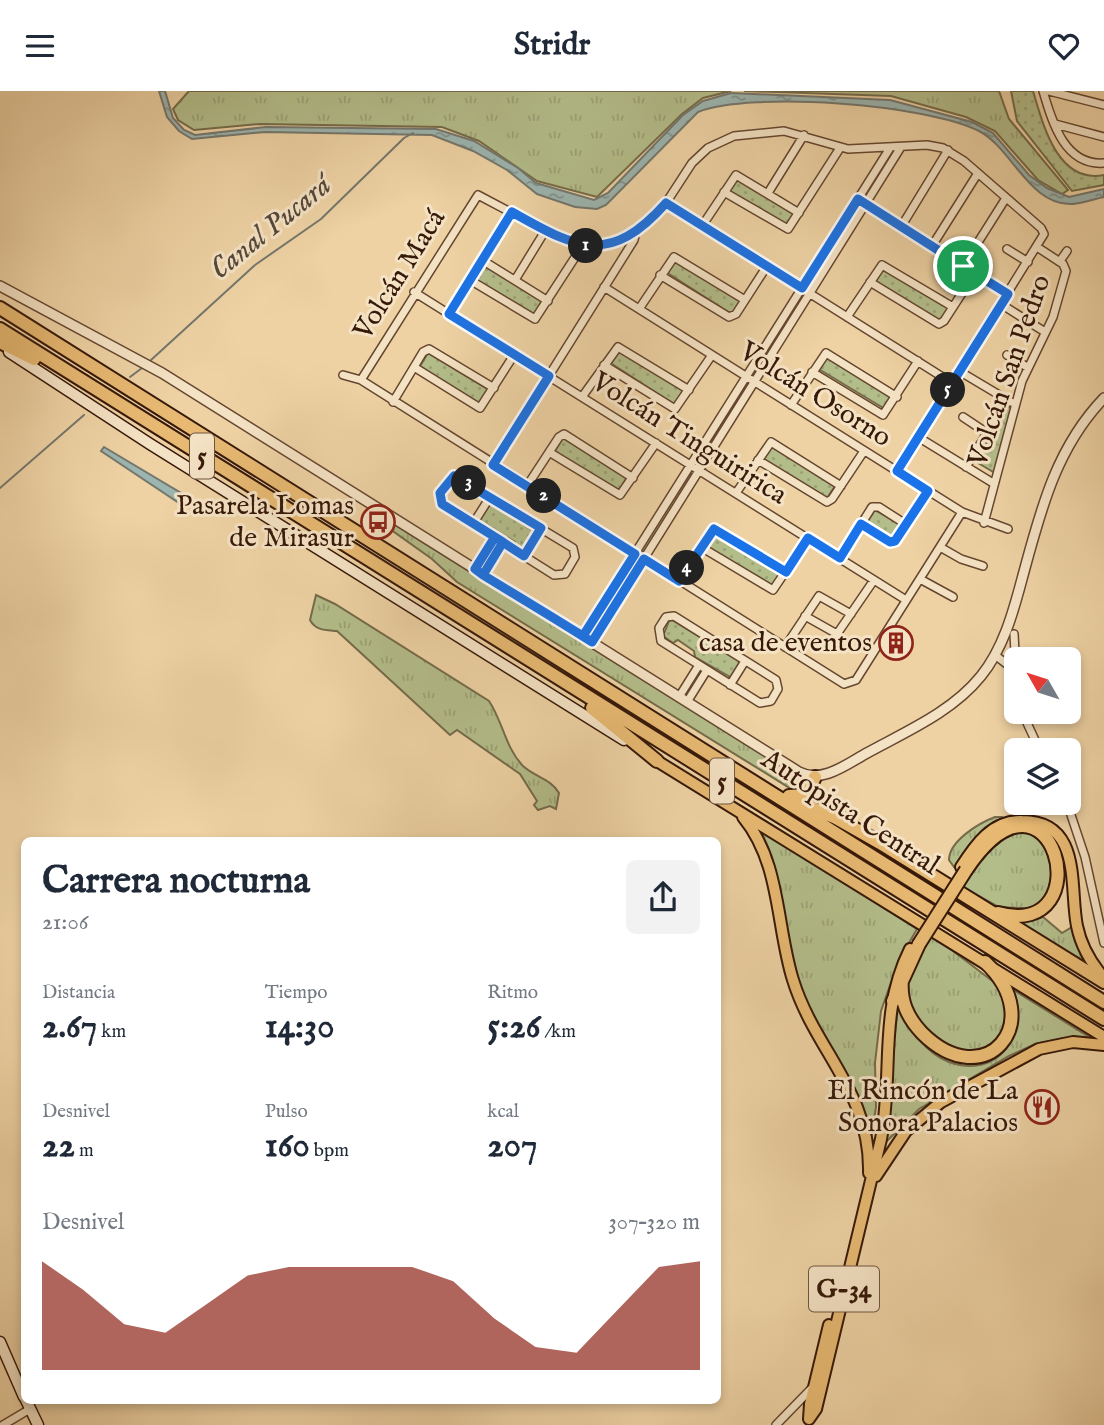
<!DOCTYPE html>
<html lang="es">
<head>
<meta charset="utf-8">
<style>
  :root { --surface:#fff; --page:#f2f2f3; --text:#1f2937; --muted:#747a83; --accent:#8f2418 }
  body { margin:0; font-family:"IM FELL English",serif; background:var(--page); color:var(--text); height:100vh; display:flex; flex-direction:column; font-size:26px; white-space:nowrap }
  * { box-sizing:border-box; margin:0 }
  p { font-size:23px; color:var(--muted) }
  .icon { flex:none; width:38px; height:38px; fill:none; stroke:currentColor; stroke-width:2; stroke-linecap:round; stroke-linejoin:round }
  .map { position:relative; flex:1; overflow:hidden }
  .details { position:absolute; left:21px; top:746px; width:700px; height:567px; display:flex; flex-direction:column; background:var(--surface); border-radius:10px; box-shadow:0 4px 10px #0003 }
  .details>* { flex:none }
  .needle { width:46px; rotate:309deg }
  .tools { position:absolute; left:1004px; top:556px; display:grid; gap:14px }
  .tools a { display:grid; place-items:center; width:77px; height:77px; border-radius:10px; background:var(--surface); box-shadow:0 4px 10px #0003; font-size:35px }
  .pin { position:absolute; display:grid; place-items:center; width:60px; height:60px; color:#fff; margin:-30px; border:4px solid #fff; border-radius:50%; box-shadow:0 2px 7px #0007 }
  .km { position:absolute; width:35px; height:35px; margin:-18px; border-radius:50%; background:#222; color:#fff; font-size:19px; line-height:35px; text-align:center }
  .round { display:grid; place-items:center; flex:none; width:74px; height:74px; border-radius:10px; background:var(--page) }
  .overview { display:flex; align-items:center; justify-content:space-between; height:119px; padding:0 21px }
  h1 { font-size:38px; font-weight:800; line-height:52px }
  .metrics { display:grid; grid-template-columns:repeat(3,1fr); gap:10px; height:119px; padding:7px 21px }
  .metrics div { display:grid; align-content:center }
  .metrics b { font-size:35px; font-weight:800 }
  .metrics small { font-size:19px; font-weight:400 }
  .metrics p { font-size:19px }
  .chart { height:196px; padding:14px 21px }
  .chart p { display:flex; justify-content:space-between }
  .chart svg { width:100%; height:126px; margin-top:7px; fill:var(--accent); opacity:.7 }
  header { display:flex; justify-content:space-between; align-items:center; height:91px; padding:0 21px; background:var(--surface); font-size:32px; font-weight:800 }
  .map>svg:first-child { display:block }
  .grass { fill:url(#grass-tufts); stroke:#756b4a; stroke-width:2 }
  .park { fill:url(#park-dots); stroke:#756b4a; stroke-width:2 }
  .water { fill:url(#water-ripples); stroke:#74776d; stroke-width:2 }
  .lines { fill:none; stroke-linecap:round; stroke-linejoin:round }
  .stream { stroke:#74776d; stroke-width:2 }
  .minor-casing { stroke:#654730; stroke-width:10 }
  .tertiary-casing { stroke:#654730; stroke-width:12 }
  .secondary-casing { stroke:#371909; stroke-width:13 }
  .primary-casing { stroke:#371909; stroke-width:14 }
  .motorway-casing { stroke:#371909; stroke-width:16 }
  .minor { stroke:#f4e2c4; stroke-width:7 }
  .tertiary { stroke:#f4e2c4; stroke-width:9 }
  .secondary { stroke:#f4e2c4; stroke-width:10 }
  .primary { stroke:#e7b972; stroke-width:10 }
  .motorway { stroke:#e7b972; stroke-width:12 }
  .motorway-bridge-casing { stroke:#371909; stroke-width:16; stroke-linecap:butt }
  .motorway-bridge { stroke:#e7b972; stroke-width:12 }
  .route-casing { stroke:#fff; stroke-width:14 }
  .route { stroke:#1a73e8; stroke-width:9 }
  .labels { text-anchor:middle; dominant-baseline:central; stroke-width:6; stroke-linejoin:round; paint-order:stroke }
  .shield { fill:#f4e2c4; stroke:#705541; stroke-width:2 }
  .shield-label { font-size:26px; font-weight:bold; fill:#371909 }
  .street-label { font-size:28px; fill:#371909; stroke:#f4e2c4 }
  .poi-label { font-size:28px; fill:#371909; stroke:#f4e2c4; text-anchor:end }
  .water-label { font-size:30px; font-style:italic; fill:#55483b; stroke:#f4e2c4 }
</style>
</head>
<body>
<header><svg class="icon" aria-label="menu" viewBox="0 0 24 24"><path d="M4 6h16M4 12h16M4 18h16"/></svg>Stridr<svg class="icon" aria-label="heart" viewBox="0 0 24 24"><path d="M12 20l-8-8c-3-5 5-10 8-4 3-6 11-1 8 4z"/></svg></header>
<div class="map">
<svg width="1104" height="1334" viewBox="0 0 1104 1334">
  <defs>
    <pattern id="grass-tufts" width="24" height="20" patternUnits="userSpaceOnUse" patternTransform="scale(1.75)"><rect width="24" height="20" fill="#b3bd8a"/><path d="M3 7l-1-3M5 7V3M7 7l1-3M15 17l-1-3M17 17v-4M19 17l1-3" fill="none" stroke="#9ba276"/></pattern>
    <pattern id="park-dots" width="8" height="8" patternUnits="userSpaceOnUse" patternTransform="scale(1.75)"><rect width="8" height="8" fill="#b3bd8a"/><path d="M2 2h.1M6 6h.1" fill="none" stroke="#9ba276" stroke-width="1.8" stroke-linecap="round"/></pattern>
    <pattern id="water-ripples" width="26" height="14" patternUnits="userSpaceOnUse" patternTransform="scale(1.75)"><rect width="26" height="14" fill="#9cb5b0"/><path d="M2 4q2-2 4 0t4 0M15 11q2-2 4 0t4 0" fill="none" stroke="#80928d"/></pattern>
  </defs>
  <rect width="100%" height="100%" fill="#eed2a4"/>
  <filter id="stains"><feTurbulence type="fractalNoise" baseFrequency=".00286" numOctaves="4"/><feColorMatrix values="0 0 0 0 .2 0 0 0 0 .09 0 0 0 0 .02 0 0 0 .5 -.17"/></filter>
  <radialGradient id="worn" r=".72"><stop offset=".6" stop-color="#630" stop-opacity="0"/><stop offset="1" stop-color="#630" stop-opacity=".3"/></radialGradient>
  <path class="grass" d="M189,0h542l-28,7 -21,16 -85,83 -60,-16 -58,-40 -37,-14 -182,-3 -66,6 -16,-10 -5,-11z
    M744,0h255l10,28 59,71 -6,4 -24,-14 -43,-49 -29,-14 -75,-21z
    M889,64l-296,481 -5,-3z
    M392,432l413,258v6l-9,5 -339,-210 -25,-23 -42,-30z
    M316,504l19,9 154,97c14,21 16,46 34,65 12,11 28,13 36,27l-3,16 -6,-3 -12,4 -4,-5 3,-4 -17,-27 -63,-44 -7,5 -113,-104c-11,-1 -21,0 -27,-11z
    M818,694l33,27 5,11 -52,-24z
    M995,726h7v4l-44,46h-4l-5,-7c0,-19 30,-37 46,-43z
    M756,736l161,102 -18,31 -18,51 -6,52 1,44 -6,39 -69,-151z
    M1021,740l20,5 20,43 -23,30 -39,-2 -36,-20 28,-42z
    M1043,826l19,16 10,-6 12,35 -64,-39z
    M932,844l63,48 8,12 6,26 -18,26c-9,2 -23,7 -32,4 -31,-11 -61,-45 -51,-79 4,-13 16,-26 24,-37z
    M1012,898l82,51 -30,-2 -29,6 -26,12 -90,53 -36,36 15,-139c10,21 28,48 51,56 51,18 80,-29 63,-73z"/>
  <path class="park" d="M1011,0h22c10,33 24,93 71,84v10l-32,6 -55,-70z
    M736,87l58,36 -8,12 -58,-35z
    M674,169l67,42 -8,13 -67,-43z
    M483,173l59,37 -8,14 -61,-37z
    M881,176l68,41 -9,15 -67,-42z
    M617,258l67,42 -9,14 -66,-43z
    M428,262l61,37 -9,16 -60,-40z
    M825,265l67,42 -7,11 -68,-41z
    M1008,315l3,2 -16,65 -22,-13z
    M563,347l64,39 -9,15 -64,-40z
    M771,354l64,41 -8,12 -65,-39z
    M491,412l42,28 -12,19 -8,-4 2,-4 -29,-18 -7,1v-5z
    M873,418l28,16 -8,15 -28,-17z
    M714,442l66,42 -8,13 -67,-42z
    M672,529l67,41 1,4 -8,13 -37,-21 -1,-6 -16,-11 -5,3 -10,-7 6,-15z"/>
  <path class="water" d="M159,0h6l8,27 11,12 11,5 71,-8 170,2 38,12 44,27 18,15 58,17 14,-7 75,-78 20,-14 28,-8 159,7 82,22 21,11 36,42 18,13 22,9 35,-8v8c-10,2 -21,6 -31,7 -43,3 -61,-56 -94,-73 -53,-27 -228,-40 -281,-19l-92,93 -9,4 -22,-2 -38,-13 -30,-24 -34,-19 -41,-16 -167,-3 -73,7 -13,-8 -12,-14z
    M104,356l87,52 -3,6h-6l-81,-54z"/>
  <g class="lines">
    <path class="stream" d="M151,269l104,-95 66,-46 83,-81 9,-5
      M130,286l12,-9
      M0,397l84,-73"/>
    <g class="minor-casing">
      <path id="minor" d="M1043,0c9,30 21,75 61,72
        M1049,0l55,14
        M1055,33l49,13
        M724,101l64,37 52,-81
        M768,102l36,-58
        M666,112l286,180
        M863,112l145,91
        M702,135l34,-51 63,38
        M901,136l47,-77
        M932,155l46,-73
        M1007,158l21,13
        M482,169l66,41
        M1060,170l7,-10
        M963,175l43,-68
        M660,184l69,42 7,-3 31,-48
        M470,189l65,39 48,-74
        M515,189l30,-49
        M870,191l69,42 5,-3 31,-48
        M604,196l358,225 46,17
        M414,201l492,308
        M1001,213l44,28
        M639,218l35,-52 71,43
        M449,223l63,-102
        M847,226l35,-52 71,42
        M1007,264l20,12
        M604,274l71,44 37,-54
        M414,276l66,41 34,-53
        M959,280l52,31
        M812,281l71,43 35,-54
        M343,284l18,5 483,304 12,-4 106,-168
        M361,289l117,-185 85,45 20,5h22l18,-6 21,-14 22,-22 26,-40 16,-15 26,-12 50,-5 64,18 79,-4 16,3 21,13 77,67 3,6 -147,237
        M582,306l36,-50 71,43
        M393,311l30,-50 6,-3 65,39
        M791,314l35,-52 71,44
        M963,326l24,16
        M918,346l75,46
        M549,361l71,43 36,-52
        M758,369l69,42 5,-3 32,-48
        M493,374l141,-225 2,-9
        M966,376l41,-66
        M454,385l119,72 2,9 -10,17 -11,1 -112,-71 -2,-11z
        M527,395l32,-49 5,-3 69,44
        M736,402l35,-51 70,44
        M984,432l38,-142 31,-64 13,-46 -3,-7 -26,-17
        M473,433l17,-27
        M861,433l27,17h7l33,-50
        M701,456l72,43 35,-52
        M940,456l21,12 22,7
        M524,465l18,-28
        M840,467l32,-51h7l28,18
        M475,478l20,-32
        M483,483l20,-32
        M920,488l33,18
        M679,490l35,-52 72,43
        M674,525l102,64 2,9 -7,12 -11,2 -99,-62 -2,-13 7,-11z
        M805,525l32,18 37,-54
        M1014,543l3,57
        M583,545l307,-488
        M592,551l309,-495
        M785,556l34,-51 32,18
        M995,564l18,14
        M730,594l15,-24
        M679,606l20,-32
        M687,611l20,-32
        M1022,621l18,39
        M1067,712l18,54 19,86
        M3,1334l27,-16
        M776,1334l36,-37"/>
    </g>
    <g class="tertiary-casing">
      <path id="tertiary" d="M0,195l162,87 637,399c23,12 48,-8 68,-19 40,-22 85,-41 114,-77 22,-27 32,-63 41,-97 18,-66 33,-130 82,-181"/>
    </g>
    <g class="secondary-casing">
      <path id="secondary" d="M9,261l141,92 474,296
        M0,1251l24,55
        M26,1309l12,25"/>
    </g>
    <g class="primary-casing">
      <path id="primary" d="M657,670l447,276
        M743,726c38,46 33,109 50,163 22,71 78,112 76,193
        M961,776c14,-22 31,-47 61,-46 61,0 47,66 55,105 4,20 14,37 27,52
        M876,1085l30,-45 35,-29 98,-53 34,-7 31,3
        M809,1328l7,-10 65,-270c13,-66 -3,-126 29,-190
        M809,1328l1,-15 19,-79"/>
    </g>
    <g class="motorway-casing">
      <path id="motorway" d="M0,217l1104,694
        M0,238l1104,690
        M0,251l34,17
        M592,617l65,53
        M789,705l17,-1 9,-18
        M796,710l40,17 44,25 224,139
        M966,779c87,-130 138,72 32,43
        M902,888c-2,22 5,38 20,54 63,63 127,-11 63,-71
        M893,910l26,-57"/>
    </g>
    <use href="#minor" class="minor"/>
    <use href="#tertiary" class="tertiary"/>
    <use href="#secondary" class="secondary"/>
    <use href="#primary" class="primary"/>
    <use href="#motorway" class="motorway"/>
    <g class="motorway-bridge-casing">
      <path id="motorway-bridge" d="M919,853l47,-74"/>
    </g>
    <use href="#motorway-bridge" class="motorway-bridge"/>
  </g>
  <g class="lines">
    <g class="route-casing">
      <path id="route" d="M963,175l-105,-67 -56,89 -136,-85c-56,63 -89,46 -154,9l-63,102 100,62 -56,89 142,89 -52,82 -100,-61 20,-33 -61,-38 -2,-11 14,-17 87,52 -17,28 -29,-19 -20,32 8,6c36,22 73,44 109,67l52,-83 35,22 35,-52 72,43 22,-34 32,20 21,-34 29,18 5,-1 33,-50 -31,-20 111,-177 -45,-28"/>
    </g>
    <use href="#route" class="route"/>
  </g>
  <defs>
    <g id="bus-ring" transform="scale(1.75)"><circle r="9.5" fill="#f4e2c4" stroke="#8f2418" stroke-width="1.5"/><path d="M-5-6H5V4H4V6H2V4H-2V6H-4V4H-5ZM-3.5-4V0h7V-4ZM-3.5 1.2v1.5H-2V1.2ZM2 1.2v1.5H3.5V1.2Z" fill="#8f2418"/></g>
    <g id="building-ring" transform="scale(1.75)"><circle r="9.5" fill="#f4e2c4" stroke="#8f2418" stroke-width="1.5"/><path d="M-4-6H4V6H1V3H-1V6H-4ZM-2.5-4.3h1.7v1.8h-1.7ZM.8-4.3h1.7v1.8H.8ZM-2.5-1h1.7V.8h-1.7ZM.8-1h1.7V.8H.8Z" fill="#8f2418"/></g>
    <g id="restaurant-ring" transform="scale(1.75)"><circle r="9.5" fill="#f4e2c4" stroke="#8f2418" stroke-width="1.5"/><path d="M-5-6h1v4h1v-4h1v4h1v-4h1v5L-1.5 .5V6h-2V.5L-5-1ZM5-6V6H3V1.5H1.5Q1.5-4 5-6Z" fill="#8f2418"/></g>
  </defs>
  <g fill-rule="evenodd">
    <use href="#bus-ring" x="378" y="431"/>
    <use href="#building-ring" x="896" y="552"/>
    <use href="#restaurant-ring" x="1042" y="1016"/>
  </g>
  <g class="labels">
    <g class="shield">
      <rect x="190" y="342.5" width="24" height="45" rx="5"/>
      <rect x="710" y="667.5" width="24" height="45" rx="5"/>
      <rect x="809" y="1175.5" width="70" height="45" rx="5"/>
    </g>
    <g class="shield-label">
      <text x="202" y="365">5</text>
      <text x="722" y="690">5</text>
      <text x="844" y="1198">G-34</text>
    </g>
    <g class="street-label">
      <text transform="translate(400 184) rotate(-58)">Volcán Macá</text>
      <text transform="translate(1010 280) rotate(-71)">Volcán San Pedro</text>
      <text transform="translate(815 304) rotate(32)">Volcán Osorno</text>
      <text transform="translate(689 348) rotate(32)">Volcán Tinguiririca</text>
      <text transform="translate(850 722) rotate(33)">Autopista Central</text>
    </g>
    <g class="poi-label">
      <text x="354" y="415">Pasarela Lomas<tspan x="354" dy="32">de Mirasur</tspan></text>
      <text x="872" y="552">casa de eventos</text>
      <text x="1018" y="1000">El Rincón de La<tspan x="1018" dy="32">Sonora Palacios</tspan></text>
    </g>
    <g class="water-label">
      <text transform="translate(271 137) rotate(-39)">Canal Pucará</text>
    </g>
  </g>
  <rect width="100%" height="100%" filter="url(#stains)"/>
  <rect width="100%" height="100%" fill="url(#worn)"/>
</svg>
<div class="tools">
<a><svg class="needle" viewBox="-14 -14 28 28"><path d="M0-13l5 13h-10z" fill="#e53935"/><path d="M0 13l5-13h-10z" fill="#747a83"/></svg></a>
<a><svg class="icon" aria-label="layers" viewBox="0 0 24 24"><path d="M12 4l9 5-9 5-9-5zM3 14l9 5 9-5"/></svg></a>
</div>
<div class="pin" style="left:963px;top:175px;background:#1e9e55"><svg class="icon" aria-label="arrive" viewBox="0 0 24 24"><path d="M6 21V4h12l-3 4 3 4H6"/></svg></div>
<b class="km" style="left:586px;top:155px">1</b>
<b class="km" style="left:544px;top:405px">2</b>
<b class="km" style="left:469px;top:392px">3</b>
<b class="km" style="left:687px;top:477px">4</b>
<b class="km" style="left:948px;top:299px">5</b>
<section class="details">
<div class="overview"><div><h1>Carrera nocturna</h1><p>21:06</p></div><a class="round"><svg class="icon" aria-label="share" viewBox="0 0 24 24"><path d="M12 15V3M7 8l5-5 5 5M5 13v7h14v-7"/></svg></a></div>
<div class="metrics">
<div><p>Distancia</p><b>2.67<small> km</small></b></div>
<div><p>Tiempo</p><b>14:30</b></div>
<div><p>Ritmo</p><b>5:26<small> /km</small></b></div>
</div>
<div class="metrics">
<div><p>Desnivel</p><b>22<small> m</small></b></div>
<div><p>Pulso</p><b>160<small> bpm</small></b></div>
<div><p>kcal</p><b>207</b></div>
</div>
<div class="chart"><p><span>Desnivel</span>307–320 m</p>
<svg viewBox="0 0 160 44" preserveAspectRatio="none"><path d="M0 44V6L10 16L20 28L30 31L40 21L50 11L60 8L70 8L80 8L90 8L100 13L110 26L120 36L130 38L140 23L150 8L160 6V44z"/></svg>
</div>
</section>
</div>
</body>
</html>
